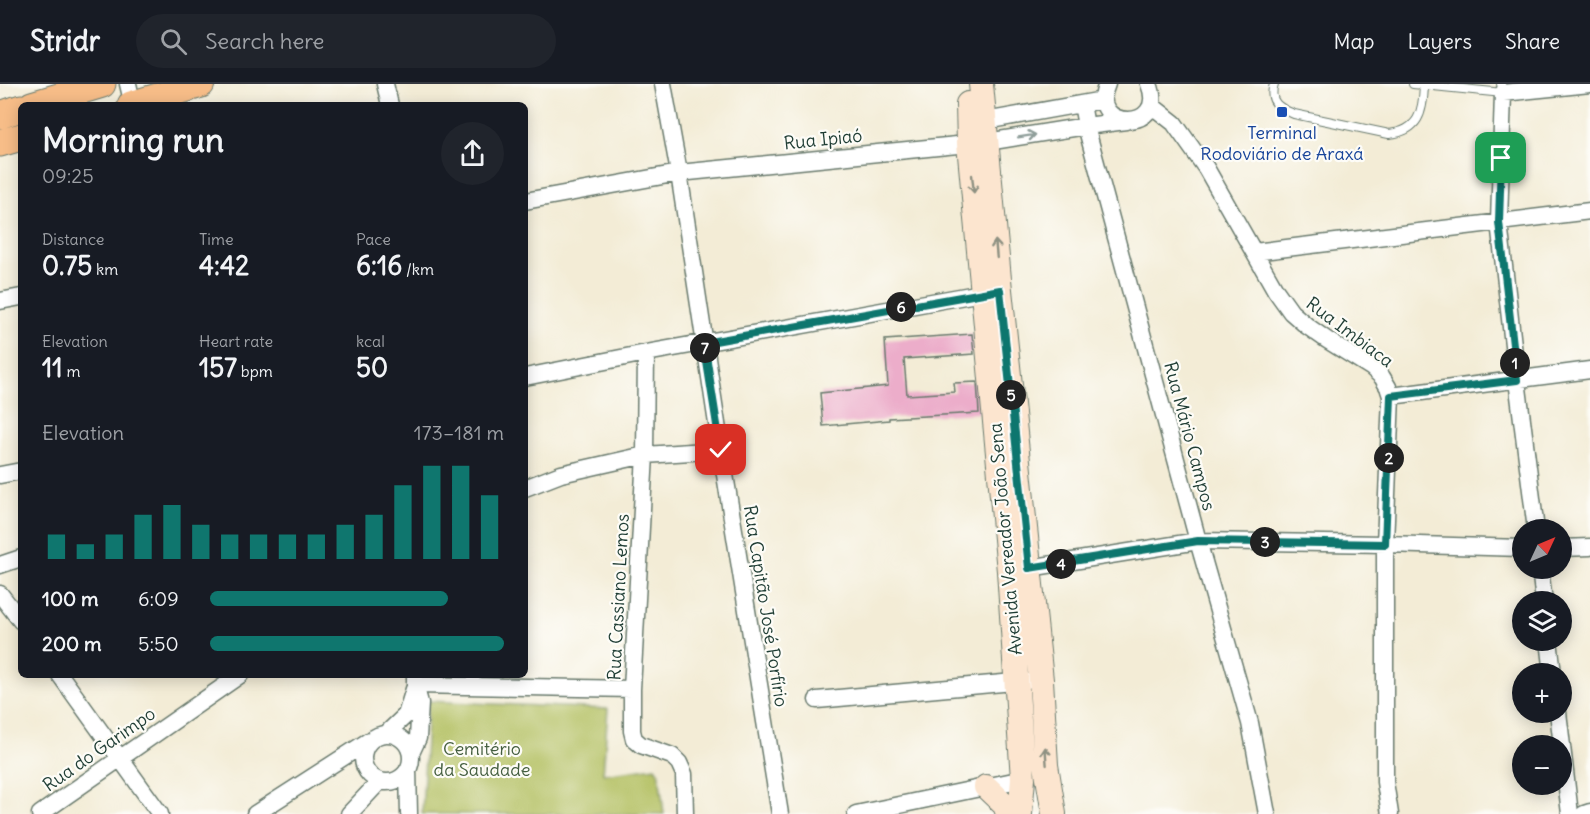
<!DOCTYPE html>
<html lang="en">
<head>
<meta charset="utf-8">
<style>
  :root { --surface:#171b24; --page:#20242c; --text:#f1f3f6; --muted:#9ea1a6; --line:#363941; --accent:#0f766e }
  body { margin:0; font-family:Delius,sans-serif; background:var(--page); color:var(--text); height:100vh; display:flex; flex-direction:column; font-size:22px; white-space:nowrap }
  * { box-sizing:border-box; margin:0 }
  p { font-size:20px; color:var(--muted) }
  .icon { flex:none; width:33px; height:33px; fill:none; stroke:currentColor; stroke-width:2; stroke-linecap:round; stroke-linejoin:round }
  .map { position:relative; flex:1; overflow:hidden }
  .drawer { position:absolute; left:18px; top:18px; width:510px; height:576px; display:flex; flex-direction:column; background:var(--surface); border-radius:9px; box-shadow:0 3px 15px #0003 }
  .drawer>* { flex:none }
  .needle { width:39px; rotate:46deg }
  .buttons { position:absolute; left:1512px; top:435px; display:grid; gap:12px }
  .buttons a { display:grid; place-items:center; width:60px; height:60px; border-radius:50%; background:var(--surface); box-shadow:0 3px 15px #0003; font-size:30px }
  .pin { position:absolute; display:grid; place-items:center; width:51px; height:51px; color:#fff; margin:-26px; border-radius:12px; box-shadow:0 3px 9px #0006 }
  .km { position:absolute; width:30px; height:30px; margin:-15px; border-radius:50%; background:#222; color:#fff; font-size:16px; line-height:30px; text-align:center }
  .round { display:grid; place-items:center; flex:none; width:63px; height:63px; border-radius:32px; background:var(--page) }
  .summary { display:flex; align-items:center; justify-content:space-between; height:102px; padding:0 24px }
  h1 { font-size:33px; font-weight:800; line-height:45px }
  .figures { display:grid; grid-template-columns:repeat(3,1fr); gap:9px; height:102px; padding:6px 24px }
  .figures div { display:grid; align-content:center }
  .figures b { font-size:26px; font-weight:800 }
  .figures small { font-size:16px; font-weight:400 }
  .figures p { font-size:16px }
  .chart { height:168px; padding:12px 24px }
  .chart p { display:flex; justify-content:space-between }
  .chart svg { width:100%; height:108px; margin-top:6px; stroke:var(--accent); stroke-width:6 }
  ul { padding:0 24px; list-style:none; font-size:20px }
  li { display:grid; grid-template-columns:96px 72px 1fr; align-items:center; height:45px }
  li i { height:15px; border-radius:8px; background:var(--accent) }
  header { display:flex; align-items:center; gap:36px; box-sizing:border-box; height:84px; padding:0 30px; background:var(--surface); border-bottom:2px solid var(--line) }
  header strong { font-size:28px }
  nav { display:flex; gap:33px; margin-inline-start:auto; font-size:21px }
  .search { width:420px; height:54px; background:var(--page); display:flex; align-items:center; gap:15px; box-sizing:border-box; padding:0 21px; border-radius:33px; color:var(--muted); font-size:22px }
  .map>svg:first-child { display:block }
  .green { fill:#b2bf61; stroke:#687e4a; stroke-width:1.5 }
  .building { fill:#ecadca }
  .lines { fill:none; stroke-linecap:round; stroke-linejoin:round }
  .lane-casing { stroke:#697a6d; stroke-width:10 }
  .street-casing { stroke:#697a6d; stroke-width:19 }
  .secondary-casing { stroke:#697a6d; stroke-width:26 }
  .primary-casing { stroke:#697a6d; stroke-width:29 }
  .lane { stroke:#fff; stroke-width:8 }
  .street { stroke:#fff; stroke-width:16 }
  .secondary { stroke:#fce5cf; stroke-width:24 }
  .primary { stroke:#f7bd88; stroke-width:27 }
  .oneway { stroke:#8f9e9a }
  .oneway2 { stroke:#8e9182 }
  .route-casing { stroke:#fff; stroke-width:12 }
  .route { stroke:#0f766e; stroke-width:8 }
  .transit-dot { fill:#1a4fb4; stroke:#fdfcf7; stroke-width:2 }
  .labels { text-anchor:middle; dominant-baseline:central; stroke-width:4.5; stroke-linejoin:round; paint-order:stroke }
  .transit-label { font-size:18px; fill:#164399; stroke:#fdfcf7 }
  .street-label { font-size:18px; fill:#1f3d34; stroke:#fdfcf7 }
  .park-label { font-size:18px; fill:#445e3f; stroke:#fdfcf7 }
</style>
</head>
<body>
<header>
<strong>Stridr</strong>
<div class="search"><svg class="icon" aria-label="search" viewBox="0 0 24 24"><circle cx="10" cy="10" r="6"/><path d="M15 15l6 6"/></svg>Search here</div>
<nav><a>Map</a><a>Layers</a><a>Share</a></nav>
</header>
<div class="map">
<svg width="1590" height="730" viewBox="0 0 1590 730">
  <rect width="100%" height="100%" fill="#fdfcf7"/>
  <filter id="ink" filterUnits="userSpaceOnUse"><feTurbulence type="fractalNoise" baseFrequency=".0167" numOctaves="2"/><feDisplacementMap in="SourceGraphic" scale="12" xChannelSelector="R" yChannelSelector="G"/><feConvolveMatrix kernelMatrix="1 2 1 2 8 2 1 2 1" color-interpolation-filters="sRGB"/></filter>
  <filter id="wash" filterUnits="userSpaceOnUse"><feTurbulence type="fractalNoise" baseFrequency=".008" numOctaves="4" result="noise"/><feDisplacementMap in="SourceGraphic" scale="24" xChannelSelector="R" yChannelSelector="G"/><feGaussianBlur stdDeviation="1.35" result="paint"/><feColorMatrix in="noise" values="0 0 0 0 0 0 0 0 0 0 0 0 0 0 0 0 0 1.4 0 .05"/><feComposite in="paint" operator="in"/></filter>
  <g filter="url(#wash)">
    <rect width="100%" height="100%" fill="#f3ecd6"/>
    <path class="green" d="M428,617l180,8 -5,65 52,-7 4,6 5,41h-242z"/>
    <g id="blocks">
      <path class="building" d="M972,250l2,20 -70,5 3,36 48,-3 -1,-9 23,-1 2,31 -90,5v2l-66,6 -3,-33 68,-7 -3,-46z"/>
    </g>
  </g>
  <g filter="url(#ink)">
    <use href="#blocks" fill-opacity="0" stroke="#697a6d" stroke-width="1.5"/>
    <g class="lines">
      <g class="lane-casing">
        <path id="lane" d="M1274,0c-6,18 5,24 20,30l95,20c30,-3 34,-22 35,-48
          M1413,0l90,9 -2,-9"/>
      </g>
      <g class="street-casing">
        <path id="street" d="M128,0l5,21
          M385,0l5,21
          M663,0l16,89 42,277 59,364
          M1107,0c-21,47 62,49 42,0
          M1082,20l4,22 112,415 52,182 17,91
          M1151,21l23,18 32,45 70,123 15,21 16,14 20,14 45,28 10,9 6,10 3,9 -6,148v238l5,32
          M974,39l129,-23
          M525,117l154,-28 308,-31 99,-16 40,-5
          M1254,168l336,-41
          M0,217l21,-4
          M646,269l-1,102 -13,234v42l2,8 7,6 31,11 7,7 5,11 1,40
          M525,293l121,-24 347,-62
          M1391,312l199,-26
          M0,391l21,-4
          M525,404l36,-14 84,-19 76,-5
          M1536,446l-19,-150 -18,-158 4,-129 87,-9
          M1562,464l28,-1
          M0,481l21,-7
          M1029,484l169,-27 187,3 137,4
          M1540,484l4,34
          M0,510l21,27
          M1549,556l4,34
          M60,591l100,139
          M415,601l217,4
          M817,616l208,-19
          M1558,628l12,102
          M363 674a24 24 0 1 1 48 0a24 24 0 1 1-48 0Z
          M386,650l20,-19 8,-26
          M411,669l7,-15 2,-35 -5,-18v-9
          M408,685l1,45
          M40,730l200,-139
          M255,730l115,-74
          M349,730l31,-33
          M856,730l167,-35
          M1584,730l6,-2"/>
      </g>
      <g class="secondary-casing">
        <path id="secondary" d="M981,0l19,206 41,390 5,85 8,49
          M968,20l1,40 40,427 14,208 -3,35
          M986,703l19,18 3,9"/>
      </g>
      <g class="primary-casing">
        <path id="primary" d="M32,21l70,-21
          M131,21l70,-21
          M0,31l21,-7
          M0,59l21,-6"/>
      </g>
      <use href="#lane" class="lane"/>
      <use href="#street" class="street"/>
      <use href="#secondary" class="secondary"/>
      <use href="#primary" class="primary"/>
    </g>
    <defs><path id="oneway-shaft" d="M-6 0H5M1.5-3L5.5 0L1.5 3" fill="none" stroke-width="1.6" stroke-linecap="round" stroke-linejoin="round" transform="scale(1.5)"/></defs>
    <use class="oneway" href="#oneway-shaft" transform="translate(1027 52) rotate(-9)"/>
    <g class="oneway2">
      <use href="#oneway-shaft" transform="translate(973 100) rotate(84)"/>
      <use href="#oneway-shaft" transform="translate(996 165) rotate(-95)"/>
      <use href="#oneway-shaft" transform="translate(1046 672) rotate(-94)"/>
    </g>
  </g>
  <g class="lines" filter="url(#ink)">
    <g class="route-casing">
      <path id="route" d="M721,366l-17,-107 296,-53 29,278 169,-27 187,3 6,-148 126,-16 -18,-158 2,-64"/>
    </g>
    <use href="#route" class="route"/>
  </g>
  <rect class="transit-dot" x="1276" y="22" width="12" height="12" rx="3"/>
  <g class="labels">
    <g class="transit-label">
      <text x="1282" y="48">Terminal<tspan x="1282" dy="21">Rodoviário de Araxá</tspan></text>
    </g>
    <g class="street-label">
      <text transform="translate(823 55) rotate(-6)">Rua Ipiaó</text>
      <text transform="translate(1350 248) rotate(37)">Rua Imbiaca</text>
      <text transform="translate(1190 352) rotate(75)">Rua Mário Campos</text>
      <text transform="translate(1005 455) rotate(-95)">Avenida Vereador João Sena</text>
      <text transform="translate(618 513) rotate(-87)">Rua Cassiano Lemos</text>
      <text transform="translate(766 522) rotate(81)">Rua Capitão José Porfírio</text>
      <text transform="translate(99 665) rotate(-35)">Rua do Garimpo</text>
    </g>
    <g class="park-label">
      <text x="482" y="664">Cemitério<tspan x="482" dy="21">da Saudade</tspan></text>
    </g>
  </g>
</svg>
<div class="buttons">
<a><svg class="needle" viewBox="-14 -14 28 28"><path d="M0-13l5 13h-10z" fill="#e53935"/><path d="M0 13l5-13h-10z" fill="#9ea1a6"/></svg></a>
<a><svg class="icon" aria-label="layers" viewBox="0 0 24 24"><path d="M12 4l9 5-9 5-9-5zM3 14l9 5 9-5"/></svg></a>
<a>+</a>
<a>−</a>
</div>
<div class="pin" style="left:1501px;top:74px;background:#1e9e55"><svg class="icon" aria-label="arrive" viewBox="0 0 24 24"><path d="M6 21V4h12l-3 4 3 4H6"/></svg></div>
<div class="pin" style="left:721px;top:366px;background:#d93025"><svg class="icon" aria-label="check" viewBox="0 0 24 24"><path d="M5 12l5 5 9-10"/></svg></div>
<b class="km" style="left:1515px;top:279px">1</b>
<b class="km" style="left:1389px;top:374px">2</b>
<b class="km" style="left:1265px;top:458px">3</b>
<b class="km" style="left:1061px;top:480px">4</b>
<b class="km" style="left:1011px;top:311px">5</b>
<b class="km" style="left:901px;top:223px">6</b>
<b class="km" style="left:705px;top:264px">7</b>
<section class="drawer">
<div class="summary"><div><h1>Morning run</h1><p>09:25</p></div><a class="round"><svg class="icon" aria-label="share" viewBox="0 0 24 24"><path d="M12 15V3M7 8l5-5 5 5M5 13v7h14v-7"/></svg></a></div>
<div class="figures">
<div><p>Distance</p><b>0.75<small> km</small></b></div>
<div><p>Time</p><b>4:42</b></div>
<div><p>Pace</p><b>6:16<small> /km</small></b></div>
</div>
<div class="figures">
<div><p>Elevation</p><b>11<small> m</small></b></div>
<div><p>Heart rate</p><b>157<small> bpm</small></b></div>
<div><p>kcal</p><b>50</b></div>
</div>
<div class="chart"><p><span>Elevation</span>173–181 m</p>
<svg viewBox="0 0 160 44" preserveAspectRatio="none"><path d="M5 44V34M15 44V38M25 44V34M35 44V26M45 44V22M55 44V30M65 44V34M75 44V34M85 44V34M95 44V34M105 44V30M115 44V26M125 44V14M135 44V6M145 44V6M155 44V18"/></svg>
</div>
<ul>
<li><b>100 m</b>6:09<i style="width:81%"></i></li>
<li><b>200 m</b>5:50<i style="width:100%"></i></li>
</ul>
</section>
</div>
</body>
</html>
